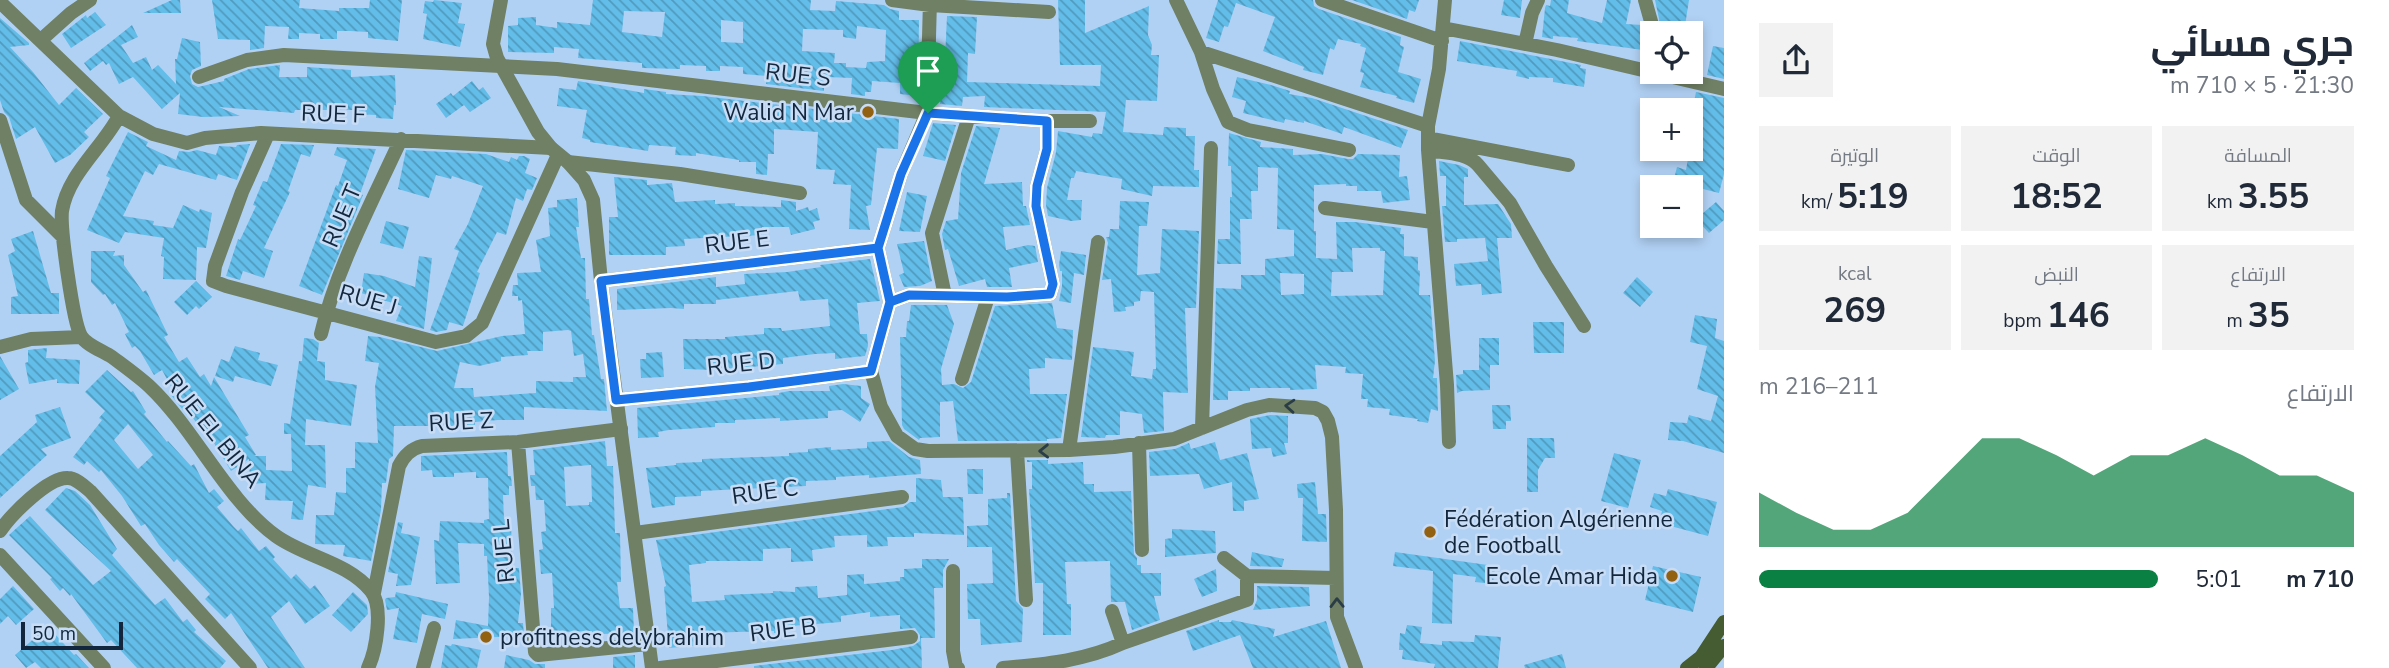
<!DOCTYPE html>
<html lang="ar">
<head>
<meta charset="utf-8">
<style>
  :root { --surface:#fff; --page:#f2f2f3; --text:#1f2937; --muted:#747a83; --accent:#0b8043 }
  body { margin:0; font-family:"Nunito Sans",Cairo,sans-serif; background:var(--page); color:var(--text); direction:rtl; height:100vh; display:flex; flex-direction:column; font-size:26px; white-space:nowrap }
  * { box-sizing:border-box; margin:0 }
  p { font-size:23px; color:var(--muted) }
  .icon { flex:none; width:38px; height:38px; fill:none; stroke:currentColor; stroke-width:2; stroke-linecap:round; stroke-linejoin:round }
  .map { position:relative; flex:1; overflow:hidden; direction:ltr }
  .side { display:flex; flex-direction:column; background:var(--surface); width:665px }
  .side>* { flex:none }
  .tools { position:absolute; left:1640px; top:21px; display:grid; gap:14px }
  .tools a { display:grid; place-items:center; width:63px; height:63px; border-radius:0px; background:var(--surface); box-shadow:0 4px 10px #0003; font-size:35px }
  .scale { position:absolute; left:21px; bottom:18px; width:102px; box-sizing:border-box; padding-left:7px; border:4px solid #12273d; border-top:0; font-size:19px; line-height:24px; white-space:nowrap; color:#12273d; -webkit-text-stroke:5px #c8ddf5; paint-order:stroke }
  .pin { position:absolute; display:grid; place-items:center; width:60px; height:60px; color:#fff; margin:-72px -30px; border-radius:50% 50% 50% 0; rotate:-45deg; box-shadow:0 0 7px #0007 }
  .pin .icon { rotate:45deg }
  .round { display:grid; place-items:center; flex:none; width:74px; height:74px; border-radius:0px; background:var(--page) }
  .head { display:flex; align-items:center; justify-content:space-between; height:119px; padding:0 35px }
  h1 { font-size:38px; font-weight:700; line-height:52px }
  .figures { display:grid; grid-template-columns:repeat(3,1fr); gap:10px; height:119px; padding:7px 35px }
  .figures div { display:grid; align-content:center; border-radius:0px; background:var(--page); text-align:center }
  .figures b { font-size:35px; font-weight:700 }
  .figures small { font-size:19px; font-weight:400 }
  .figures p { font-size:19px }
  .chart { height:196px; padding:14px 35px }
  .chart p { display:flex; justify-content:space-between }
  .chart svg { width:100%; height:126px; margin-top:7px; fill:var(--accent); opacity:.7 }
  ul { padding:0 35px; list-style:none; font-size:23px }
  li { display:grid; grid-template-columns:112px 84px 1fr; align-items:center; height:52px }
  li i { height:18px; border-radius:9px; background:var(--accent) }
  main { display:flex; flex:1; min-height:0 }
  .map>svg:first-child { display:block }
  .building { fill:url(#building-back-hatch); fill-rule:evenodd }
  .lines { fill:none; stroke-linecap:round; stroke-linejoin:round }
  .minor { stroke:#708064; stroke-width:14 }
  .tertiary { stroke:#708064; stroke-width:14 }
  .secondary { stroke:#455b32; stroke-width:14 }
  .oneway { stroke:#2a3d47 }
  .route-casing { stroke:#fff; stroke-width:14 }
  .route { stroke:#1a73e8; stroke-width:9 }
  .poi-dot { fill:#936112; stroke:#c8ddf5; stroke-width:2.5 }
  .labels { text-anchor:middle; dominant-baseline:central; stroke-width:5; stroke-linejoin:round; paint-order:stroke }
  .street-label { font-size:23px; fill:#12273d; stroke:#c8ddf5 }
  .poi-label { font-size:23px; fill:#12273d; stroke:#c8ddf5; text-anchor:end }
</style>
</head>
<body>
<main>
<section class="side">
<div class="head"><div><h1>جري مسائي</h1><p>21:30 · 5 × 710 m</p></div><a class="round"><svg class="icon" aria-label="share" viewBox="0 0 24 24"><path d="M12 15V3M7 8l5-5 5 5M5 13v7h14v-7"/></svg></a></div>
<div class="figures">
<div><p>المسافة</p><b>3.55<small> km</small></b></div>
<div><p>الوقت</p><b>18:52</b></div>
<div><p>الوتيرة</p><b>5:19<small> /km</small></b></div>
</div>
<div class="figures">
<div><p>الارتفاع</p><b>35<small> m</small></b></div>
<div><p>النبض</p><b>146<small> bpm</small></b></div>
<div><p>kcal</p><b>269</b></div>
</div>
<div class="chart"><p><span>الارتفاع</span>211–216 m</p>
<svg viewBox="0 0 160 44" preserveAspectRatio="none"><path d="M0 44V25L10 32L20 38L30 38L40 32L50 19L60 6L70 6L80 12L90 19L100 12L110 12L120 6L130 12L140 19L150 19L160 25V44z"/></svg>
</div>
<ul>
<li><b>710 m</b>5:01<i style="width:100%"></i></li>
</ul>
</section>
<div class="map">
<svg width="1724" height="668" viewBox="0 0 1724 668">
  <defs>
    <pattern id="building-back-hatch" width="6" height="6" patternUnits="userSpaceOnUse" patternTransform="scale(1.75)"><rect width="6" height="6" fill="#63bde9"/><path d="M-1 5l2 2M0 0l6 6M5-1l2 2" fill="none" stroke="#509abe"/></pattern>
  </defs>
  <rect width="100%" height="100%" fill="#b1d1f4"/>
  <path class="building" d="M172,0h8l1,13h-38z
    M212,0h88l-1,8 40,3v-3h30l1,-8h32l-4,41 -30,-3v-6l-18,-1h-13v8h-17v-5l-21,-1v6h-11l1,-12 -24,-1 -1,22 -14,2v-10l-32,-1z
    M434,0l28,3 -4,20 7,1 -5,23 -37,-8 4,-25 -4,-1 2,-12 8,1z
    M593,0h218l-1,10 25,1 1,-10 48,4 6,4 9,2v9h20l-1,76 -18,-2v-11l-28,-2 -1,11h-6v4l-14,-2 1,-16 -25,-1v8h-3v6l-58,-7 1,-8 -24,-2v-7l-23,-1v5h-14v-5l-26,-1v4l-38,-1v-5l-64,-5 1,-9 -25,-2v6l-46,-1v-26l10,-1v-7l18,-1v8l21,3v-6l33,3zM624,11l41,1 -3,25 -40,-5zM721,20l22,2v21l-22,-1zM857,26l29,4 -1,31 -18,1 -1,6 -20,-1v-4h-12l1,-10 -33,-2 1,-22 40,1v7l13,2z
    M1058,0h27v33l64,-27 -1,29 4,10 -1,10h8l-2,46 -31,-1 -3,32 40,3 1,-8 22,1v8h9l-1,34h5v17l-46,-1 -1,10 -31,-7 1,-10 -46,-8 -2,7h-3l-4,22h15l-1,20 -10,1 -23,-5 -2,-11 1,-17 9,-36 2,-21 34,6 1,-4 9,1 4,-22 -122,-5 1,-11 -22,1 -1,9 -22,-2 1,-24h3l3,-64 30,1 -2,37 -7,-1 -1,29 133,4 1,-21h-41z
    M1218,0h95l1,6 5,3 82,28 -1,8 4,2 -6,25 23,7 -7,24 -18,-5 1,-2 -37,-9 4,-14 -4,-1 6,-24 -6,-2 1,-2 -23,-5 -4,11 -4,-2 -7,27 -20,-5 1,-3 -41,-16 12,-34 -39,-14 -8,24 -4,-1 -5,16 -13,-4z
    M1352,0h67l-4,12 -6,-2 -2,9z
    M1504,0h18l-2,18 -19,-3z
    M1551,0h18l-2,13 35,10 5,-23h24l-5,24 16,1 4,7 6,2v9h-9v7l-66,-9 1,-3 -25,-2v3l-11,-2 3,-29 1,-3 4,1z
    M1655,0h34l-5,32 -23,-4z
    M95,12l11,13 -35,23 -9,-14 24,-19 1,3z
    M0,18l29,25v2l-19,2 23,25 26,33 17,-17 27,26 -19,18 5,5 -19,18 -15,8 -20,-36 -19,12 -7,-22 -5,-5 -4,-12z
    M132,25l6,12 -17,8 12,18 13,-6 6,13 6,-5 18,19 -1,-25h2l5,-21 18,4 1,24 -9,4 -2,6 2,8 6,3 26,-6v-2l25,-10 31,-4 -1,12h28v-10l44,3v7l44,-2 1,30h-2l-1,14 -17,-1v-3l-22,-1v-4h-59l-1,3 -75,-6 21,9 -37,1 -25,-3 2,-21 -18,16 -29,-32 -14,7 -10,-21 -3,2 -3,-4 -13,10 -6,-8z
    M1460,41l121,24 -1,3 6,1 -2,18 -31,-5v-4l-24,-1v2l-13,-3 1,-5 -60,-10z
    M1713,46l11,2v31l-17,-4z
    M1237,77l34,8 19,6 -1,3 23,4 96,32 -7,18 -57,-21 -2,7 -38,-13v2l-19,-4 -1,4 -41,-10 3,-12 -14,-4z
    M472,81l7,9 4,-3 8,11 -21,14 -6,-7 -18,13 -10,-14 15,-11 2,3z
    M578,81l66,12v-4l22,3v2l37,2 196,23 -1,30 -21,-1 -6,57 -5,1 4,24 -21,-1 2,-44 -18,-1 2,-14 -19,-1 2,-37 -44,-3v25h-6l-1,21 -11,-1v-12h-17v-2l-43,-7v3l-21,-1 1,-8 -27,-2 -1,6 -58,-9v-2l-8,-2 5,-28 -30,-4 2,-18 17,2z
    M1696,92l28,6v76l-5,19 -24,-6h-23l5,-20 9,3 10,-58h-4z
    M933,123l23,2 -11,36 -22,-5z
    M976,126l24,2 -16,56 38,-2 1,24h3l4,19 -27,2 3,23 22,-5 7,1 3,16 -29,6 3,19h-25l-2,-8 -26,7 -11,-37 -3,1 -3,-16 4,-13 12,-2 3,-46z
    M128,132l20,10 -2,4 30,14 3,-9 10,1 8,-2 19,5 3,-9 17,1 1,-2 13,-1 -13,36 -19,-6 -2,6 -57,-16 -6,11 -8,-4 -22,45 31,5 -1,4 20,3 10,-23 16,7 1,-3 12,4 -6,35 -9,-1 -1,33 -33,-1 1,-22 -3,-1 3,-18 -39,-6 -6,11 -32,-13 23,-52 -4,-2z
    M1229,133l32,9 -1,5 33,2v6l29,-1 26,5h5l5,-5 42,1 -1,22 8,-1 3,24 -27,3 -2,-12h-24v-5h-11v-2l-32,1v46h2v27l21,1 -1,-37h19l46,6 -1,6h4v22l14,1v13l2,1 -1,24h11l5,66 -2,17h4l1,33 -7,-2 -3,14 -11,-2 1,-2 -29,-4 1,-6 -23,-2 1,-8h-7l2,-25 -18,-1 1,-6 -31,-2 2,24 -27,1v-2h-40v3h-22v9h-15l3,-112 25,1v-14h24v-16l29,-3v-26l-17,-1 1,-61 -20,-1v24h-7l1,28h-12l1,45h-24l1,-25h12v-42h2l-1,-31h-3zM1352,248h28v3h5l-2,44 -52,1 1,-24h21zM1280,273l24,1v20l-23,1z
    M281,144l33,1 -4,12 -9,-3 -13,37 2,1 -26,56 9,3 -9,27 -21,-7 -3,9 -14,-4 12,-37 2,1 16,-34 -3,-1 10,-24 4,1z
    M337,147l39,2 -16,45 3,1 -4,10 -37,90 -23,-9 37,-101 2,1 9,-26 -13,-5z
    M406,150l80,4 23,8 2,-5 6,3 2,-4h5l6,3 -5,14 12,5 -5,12 -5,-1 -4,12 -7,-3 -10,37 -9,-3 -20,40 3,1 -17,53 -14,-4 -2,8 -11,2 -6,-2 29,-79 -5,-2 14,-25 15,-38 -31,-10 -1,3 -15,-4 -7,23 -31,-9z
    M1439,161l20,4 9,4v8h-4v28l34,-1 13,20 1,14h-15l5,55 -20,2 -1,-11 -25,2 -2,-22 34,-3 -3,-23 -28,1v3h-12l-3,-36h4v-30h-6z
    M614,177l33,3v5l25,-2 3,19 40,-2v4l20,-1v3l46,1v-7l15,2v9l12,-4 1,4 8,-3 3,12 -7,2 2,7 -24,6 -2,-8h-27v8l-78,4 1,7 -19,1v8h-57v-38h9z
    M907,192l20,4 -7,36 -21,-1z
    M577,198l2,29h-3l5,31h4l1,41h3l3,36h2l7,44h3l3,32 -83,-4v13h-26l-23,2v3l-24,1h-57l-1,30 -4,3 -3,24h-4l-1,27 -10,51 -28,-5 2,-11 -30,-1 1,-29h18l2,-23 10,1v-25h9v-26l23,1 -3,-56 4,-24 -14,-2 3,-25 12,1 57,14 65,-15 23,-2 -3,-34 -4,1v-5h-6l1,-11h5l-1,-12 24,-1 -5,-32 14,-4 -2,-28 9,-1v-7zM568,330l3,1 3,25 9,-2 3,23h-13v5l-37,-1v12l-62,4 -1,-9h-19l6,-26 19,4 22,-5v-4l27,-2 -1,-4h16v-19z
    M1120,201l29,1 -2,24h-8l-2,49 23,-2 2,-44 37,2 -3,77h-11l3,85 -25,-1 1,39 -20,2 -2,-19 -22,-3v24h-14l-1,3 -24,-1 12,-90 41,5 -3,24 21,3 1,-10h3l-2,-77 -13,-1 -1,10 -6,1v4l-9,1 1,4 -12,1 -3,-33 -9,1 6,-37 -2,-6h3l1,-8h9z
    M1716,202l8,9v9l-15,13 -13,-14z
    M386,221l23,6 -6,22 -23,-6z
    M1651,226h35l-3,12 -32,-8z
    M33,231l18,62h8v21h-48v-17l7,-1 -10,-41 7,-4 -4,-12z
    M924,241l8,40 -12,5 -16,1 -5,-12 5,-2 -7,-29z
    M91,251h24l-2,5 11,-1v10l19,27 3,-2 22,45 -4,2 15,25 8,-5 13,20 4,-3 7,12 3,-9 35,58 -4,2 11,18 -2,1h12v14l26,1 -1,-37h-7v-11l6,1 9,-63h3l2,-23 9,1 6,4 -2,18 8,1v18l32,5 -6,41 -45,-7 -1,26h20l1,43 -18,-3 -5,35 -12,-1 2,-18 -28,-1 1,-17 -16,1 -1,-25 -18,12 -20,-33 -3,2 -19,-28 -2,3 -16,-20 3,-3 -12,-22 -8,5 -14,-24 -5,-5 -3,2 -7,-14 4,-2 -14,-29 -3,2 -7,-11 -2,1 -12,-13z
    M1061,251l25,4 -2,20 -10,-2 -3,30 -12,-2 3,-15v-15h-2l-1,-6z
    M419,256l13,2 -8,71 -28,-8 6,-15 -41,-13 3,-20 20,3 31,11z
    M870,259l10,42 -23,2 3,31h7l1,12 -3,10 -30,3v-6l-20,1 -32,4v6l-69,6 -30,-1 -1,-30h42v-2l39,-3v-6h17l1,3 48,-5 -2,-27 -28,2 -2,-10 -82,9v4h-32v5l-13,-1 -54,2v-21l99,-12v10l29,-3 -1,-10 43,-2 34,-5 -1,-2z
    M1637,277l16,15 -13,15 -17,-14z
    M196,281l16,16 -13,12 -3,-3 -9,9 -13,-13z
    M1052,303l5,25 16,2 -1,30 -27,-2v10l-16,1 1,25h37l-6,44 -14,1v2h-89l-5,-40 -13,1v35l-20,1 -1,2 -15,-11 -2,-4 -2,-88h6l1,-16h2l2,-16h36l7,19 -13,45 1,16 12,-1 9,4 8,-6 24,-76z
    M1695,315l22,4 -2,19 9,3v112l-41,-12 -15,-1 2,-18 17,1 2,-8 22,6 7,-25 -21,-7 10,-43 -17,-4z
    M1533,322h31v31h-30z
    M1479,338h20v27h-9v25l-28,1 -5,2 -1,-18 7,-1v-4h16z
    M235,346l25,7 -2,7 20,5 -7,21 -36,-10 -2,6 -18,-6 6,-17 8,3z
    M47,348l-1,10 34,2 -1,24 -22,-1v-4l-28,5 -4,-21 3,-1v-12z
    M662,352l2,25 -23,1 -1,-19h6v-6z
    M0,356l19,33 -19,11z
    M107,370l24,22 2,-1 13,21 -2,2 23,28 1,-1 23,25 3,-2 15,29 5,-4 10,12 -7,6 16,19 5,5 3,-3 18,23 7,-5 9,11 -2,2 18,20 5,-5 14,15 5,-4 15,21 -25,18 -16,-23 -18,16 34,51h-37l-37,-55 -6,6 -20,-20 5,-5 -33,-35 -3,3 -15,-17 -14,-21 -4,2 -19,-30 -21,-26 -2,2 -12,-11 -3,4 -11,-8 29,-37 -3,-2 6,-7 -20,-19zM128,424l25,31 -15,14 -24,-29z
    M843,384l18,2v12l9,6 -10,18 -18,-12 -14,1v7l-48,3v-3l-45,2v3h-20v4l-46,3 -11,2 1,5 -21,1 -1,-30 142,-13v-2l10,-2h41l-1,-5z
    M1492,405h18l1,16h-5v8h-13z
    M60,407l11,31 -30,11 6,6 -47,43v-42l37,-34 -2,-7z
    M1270,415l18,1v27h-4l3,11 -14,3 -2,-9 -19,1 -2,-30z
    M1527,438h27l1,20h-10l-7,12v22h-11z
    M605,441l2,25h6l2,67h5l1,49h-4l3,26h13l1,25 -32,1h-10v-3l-41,1v-24h3l-2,-35 -11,1 -2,-24 4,-1 -2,-17 5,-1 -2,-31h-8l-1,-14h-4l-1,-11h5l-2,-25zM591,465l1,37h-3v3l-23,1 -2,-39z
    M889,441l20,16 11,3 1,14 -52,4v-3l-33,2v3l-30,1v5l-105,5v5l-26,1v8l-23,3 -6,-40 30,-3v-2l26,-1v-3l87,-3v-3l19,-1v-3l23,-2v3l36,-2v-6z
    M1215,442l5,18 27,-7 12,46 -15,2v10h-11l-1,-29 -28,7 -5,-15 -49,2 -1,-24 26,-3 14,-6 2,6z
    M507,452l1,24h3l1,10h-3v9h-6l1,24h7l1,49h7l2,26 -3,29h5l1,13 -71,3 3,-19 32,6 1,-29 -2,-41h-3v-12l-26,-1 2,40 -24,1 -2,-44 5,1 1,-20 44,2v-3l5,-1 -1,-41h-12v-6l-22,1v4h-21l-1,-7 -11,1v-15z
    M1614,453l27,7 -13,48 -27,-7z
    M1027,460h21v4l35,-2 1,22h10v8l37,-1 3,63 3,4v7h4v8h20v23h-7l6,24 -28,10 -7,-28h-14l-1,-41 -45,1 2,42h4v31h-28v-52h-8l-6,-94h3v-27h-5z
    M967,469h16v25h-15z
    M916,478l25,2 2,17h20l1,38 -50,-2v4h-27l1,9 -21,1v-12l-33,1 1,11 -23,3 1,11 -22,1v-14l-28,1v12h-57v2l-17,2 3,37 33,-2 -1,-5 49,-2v-2l22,1v-5l22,-1 1,12 29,-3v-20l17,-1v10l36,-3v-4h4v-8l18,-1v-9h27l-6,11v18h-9l1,50h-14l1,30h-168v-2l138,-16 21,-4 7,-5v-6l-5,-7 -15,1v-14l-30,2v-5l-29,4v6l-50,4v4l-6,-1v4h-11v-2l-73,2 1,12 -33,3 -5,-61 2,-1 -10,-46 247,-33 7,-5h6z
    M1315,482l3,32h8l1,28 -25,-1 1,-43h-5l-1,-14z
    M66,488l9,3 15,14 27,44 -5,6 43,50 10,-7 18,24 4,-3 9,11 -2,2 32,29 -6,7h-83l-26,-28 -4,3 -36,-49 -1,2 -7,-8 -3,3 -10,-12 2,-1 -43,-43 21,-19 63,69 18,-14 -66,-61z
    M1668,489l49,13 -9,34 -49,-13 3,-12 -12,-4 4,-14 12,3z
    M1007,493h3l6,108 7,8 -1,33 -41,3 -1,-26h-12l-1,-35 26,-1 -1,-36h-25v-21l21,-1v-26l19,-1z
    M398,522l5,1 -2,10 19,4 -9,48 -15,1 2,-12 -10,-2z
    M1172,529l43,2 1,22 -51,4v-18l7,-1z
    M1252,552l32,7 -2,8 -32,-1z
    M1395,552l100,14 -2,18 -18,-2 1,-5 -23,-3 -1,50 -20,-1 1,-52 -40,-5z
    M1653,566l48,11 -8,35 -48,-12z
    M1216,569l1,22 -15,6 -8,-18z
    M13,586l21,23 -18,16 -8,-9 -8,8v-25z
    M1257,586l52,1 1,19 -57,4 4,-10z
    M353,592l14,13 1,9 -17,18 -19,-17z
    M396,592l52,12 -3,15 -23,-5 -5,29 -24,-4 6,-31 -12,2 -2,-10 1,-2 9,-1z
    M1219,620v2h12l1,-2 43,9 -2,8 53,-16 15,47h-88l-13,-33 -47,16 -7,-20z
    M1407,625l15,2 -2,16 22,2v-4l32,1 1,-7 26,2 -3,31h-64l1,-4 -33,-5 1,-9h-4l1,-17 5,1z
    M44,630l6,7 4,-4 20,22 2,-1 13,14h-48l-6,-6 -9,6 -11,-13z
    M452,644l29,6 -4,18h-36l4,-23 6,1z
    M1562,654l4,14h-41l-1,-3z
    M506,655l23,5 6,4h10v4h-41z
    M635,655v13h-22v-11z"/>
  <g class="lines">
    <path class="minor" d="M892,0l38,5 119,7
      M930,0l-3,113 -26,61 -23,74 12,54 -19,69 10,36 16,29 18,13 13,2 141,-1 45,-3 60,-8 73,-29 22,-5 46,3 8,4 5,9 4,16 4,73 1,107 19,51
      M1176,0l25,52 12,37 15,33 20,8 101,20
      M1322,0l120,41
      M1445,0l-6,69 -11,57v24l19,235 2,57
      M1645,0l7,25
      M0,2l119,114c-17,32 -51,58 -57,95 -2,17 11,111 19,125 5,9 22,15 31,21 12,9 26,19 37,29 46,43 77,114 127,150 29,21 72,26 95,55 13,16 5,60 -3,77
      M1443,28l114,22 167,39
      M42,39l29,-26 19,-13
      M1525,44l7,-31 6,-13
      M1201,52l227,74
      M199,77l48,-17 37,-5 273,14 370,44 120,8h43
      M119,116l34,18 34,9 18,-5 56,-5 290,15
      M0,120l26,80 36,36
      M268,134l-26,58 -27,74 -2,15 13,5 210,56 30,-6 16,-13 76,-168
      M1428,138l140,27
      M1428,150c16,3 39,2 50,15l32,38 36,63 38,60
      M568,162l112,12 120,19
      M1325,208l108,14
      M601,281l277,-33
      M945,296l-13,-63 37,-117
      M890,302l19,-7 98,2 43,-3 3,-10 -17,-78 1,-20 10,-37v-28
      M321,334c15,-65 52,-134 80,-195
      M0,347l31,-8 50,-2
      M962,379l26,-82
      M616,400l133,-13 122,-16
      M1202,428l9,-280
      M518,442l17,210 3,3 110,-11
      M1139,443l3,107
      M1069,450l29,-208
      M1017,451l9,149
      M0,531c11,-16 48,-54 68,-53 8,0 17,9 23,14l159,176
      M635,533l267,-36
      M0,555l104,113
      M1224,558l23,18 89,2
      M953,571v80l3,16 2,1
      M374,593l25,-127c5,-10 11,-17 23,-20l96,-4 103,-13
      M1112,611l11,32 124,-43v-24
      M423,668l11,-40
      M660,668l251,-31
      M1003,668c42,-4 81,-7 120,-25"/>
    <path class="tertiary" d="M501,0l-8,44 4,14 41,74 13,16 17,14 16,18 9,20 8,81 51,387"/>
    <path class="secondary" d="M1687,668l14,-11 23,-35
      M1706,668l18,-22"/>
  </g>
  <defs><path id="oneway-chevron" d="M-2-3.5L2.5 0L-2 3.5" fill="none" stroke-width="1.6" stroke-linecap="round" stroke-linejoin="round" transform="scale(1.75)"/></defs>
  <g class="oneway">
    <use href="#oneway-chevron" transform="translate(1290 406) rotate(-176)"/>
    <use href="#oneway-chevron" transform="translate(1044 451) rotate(179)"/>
    <use href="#oneway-chevron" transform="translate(1337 603) rotate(-91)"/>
  </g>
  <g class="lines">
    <g class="route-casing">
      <path id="route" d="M928,113l-27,61 -23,74 12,54 -19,69 -122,16 -133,13 -15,-119 277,-33 12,54 19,-7 98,2 43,-3 3,-10 -17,-78 1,-20 10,-37v-28l-119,-8"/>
    </g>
    <use href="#route" class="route"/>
  </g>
  <g class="poi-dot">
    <circle cx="868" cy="112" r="7"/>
    <circle cx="1430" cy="532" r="7"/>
    <circle cx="1672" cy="576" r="7"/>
    <circle cx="486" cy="637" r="7"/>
  </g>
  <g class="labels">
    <g class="street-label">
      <text transform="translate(798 75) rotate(6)">RUE S</text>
      <text transform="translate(333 114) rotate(2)">RUE F</text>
      <text transform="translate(342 216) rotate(-67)">RUE T</text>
      <text transform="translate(737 242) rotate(-7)">RUE E</text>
      <text transform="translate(368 300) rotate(16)">RUE J</text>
      <text transform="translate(741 364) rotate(-6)">RUE D</text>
      <text transform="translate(461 422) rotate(-3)">RUE Z</text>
      <text transform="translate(213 431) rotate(51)">RUE EL BINA</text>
      <text transform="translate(765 492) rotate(-8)">RUE C</text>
      <text transform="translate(504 551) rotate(-95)">RUE L</text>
      <text transform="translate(783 630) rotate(-7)">RUE B</text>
    </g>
    <g class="poi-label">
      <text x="854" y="112">Walid N Mar</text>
      <text x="1444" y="519" text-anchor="start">Fédération Algérienne<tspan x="1444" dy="26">de Football</tspan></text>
      <text x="1658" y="576">Ecole Amar Hida</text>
      <text x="500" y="637" text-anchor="start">profitness delybrahim</text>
    </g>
  </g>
</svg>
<div class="tools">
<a><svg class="icon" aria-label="locate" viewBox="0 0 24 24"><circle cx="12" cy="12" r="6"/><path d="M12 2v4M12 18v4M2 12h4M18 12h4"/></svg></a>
<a>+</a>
<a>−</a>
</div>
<div class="scale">50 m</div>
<div class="pin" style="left:928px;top:113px;background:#1e9e55"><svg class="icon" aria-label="arrive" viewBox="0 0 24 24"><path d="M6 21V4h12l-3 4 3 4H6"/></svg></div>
</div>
</main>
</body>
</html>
